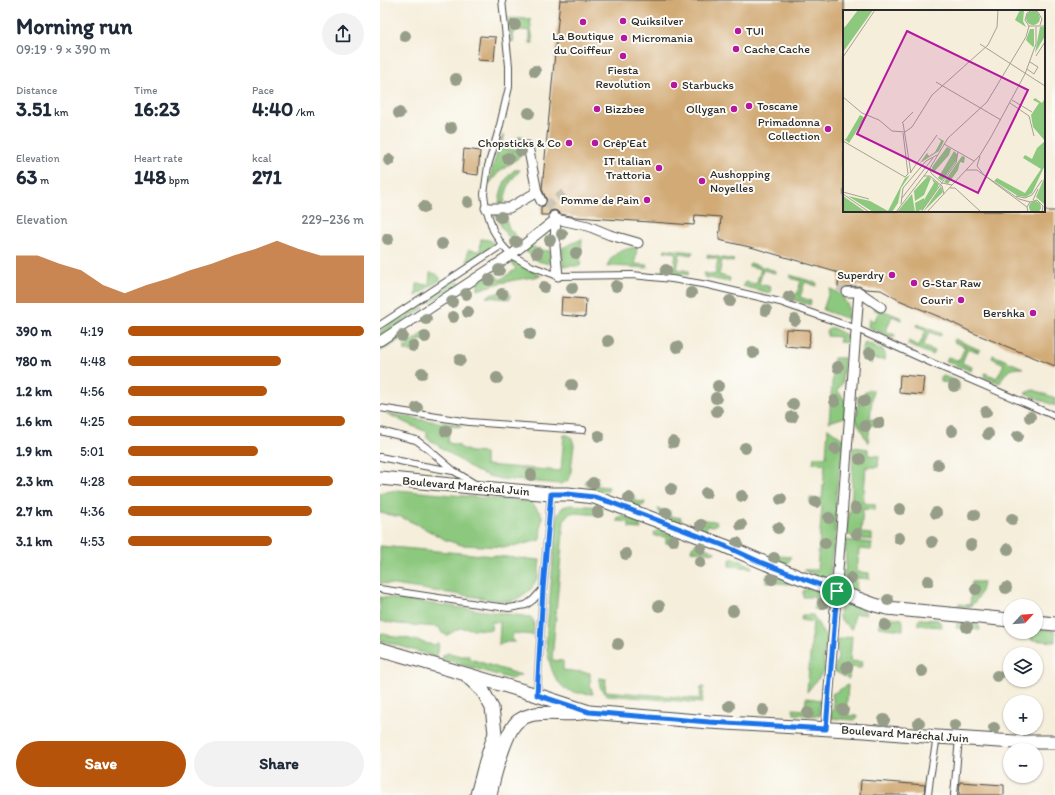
<!DOCTYPE html>
<html lang="en">
<head>
<meta charset="utf-8">
<style>
  :root { --surface:#fff; --page:#f2f2f3; --text:#1f2937; --muted:#747a83; --accent:#b45309 }
  body { margin:0; font-family:Itim,sans-serif; background:var(--page); color:var(--text); height:100vh; display:flex; flex-direction:column; font-size:15px; white-space:nowrap }
  * { box-sizing:border-box; margin:0 }
  p { font-size:13px; color:var(--muted) }
  .icon { flex:none; width:22px; height:22px; fill:none; stroke:currentColor; stroke-width:2; stroke-linecap:round; stroke-linejoin:round }
  .map { position:relative; flex:1; overflow:hidden }
  .drawer { display:flex; flex-direction:column; background:var(--surface); width:380px }
  .drawer>* { flex:none }
  .needle { width:26px; rotate:64deg }
  .fabs { position:absolute; left:623px; top:599px; display:grid; gap:8px }
  .fabs a { display:grid; place-items:center; width:40px; height:40px; border-radius:50%; background:var(--surface); box-shadow:0 1px 3px #0004; font-size:20px }
  .pin { position:absolute; display:grid; place-items:center; width:34px; height:34px; color:#fff; margin:-17px; border:2px solid #fff; border-radius:50%; box-shadow:0 1px 4px #0007 }
  .round { display:grid; place-items:center; flex:none; width:42px; height:42px; border-radius:21px; background:var(--page) }
  .head { display:flex; align-items:center; justify-content:space-between; height:68px; padding:0 16px }
  h1 { font-size:22px; font-weight:700; line-height:30px }
  .metrics { display:grid; grid-template-columns:repeat(3,1fr); gap:6px; height:68px; padding:4px 16px }
  .metrics div { display:grid; align-content:center }
  .metrics b { font-size:20px; font-weight:700 }
  .metrics small { font-size:11px; font-weight:400 }
  .metrics p { font-size:11px }
  .chart { height:112px; padding:8px 16px }
  .chart p { display:flex; justify-content:space-between }
  .chart svg { width:100%; height:72px; margin-top:4px; fill:var(--accent); opacity:.7 }
  .button { display:flex; gap:8px; margin-top:auto; padding:8px 16px }
  .button a { flex:1; height:46px; border-radius:24px; background:var(--accent); color:#fff; font-size:16px; font-weight:700; line-height:46px; text-align:center }
  .button a+a { background:var(--page); color:var(--text) }
  ul { padding:0 16px; list-style:none; font-size:13px }
  li { display:grid; grid-template-columns:64px 48px 1fr; align-items:center; height:30px }
  li i { height:10px; border-radius:5px; background:var(--accent) }
  main { display:flex; flex:1; min-height:0 }
  .map>svg:first-child { display:block }
  .green { fill:#8cc87e; stroke:#5c7a54 }
  .building { fill:#d1aa76 }
  .lines { fill:none; stroke-linecap:round; stroke-linejoin:round }
  .pedestrian-tunnel { stroke:#cdc7b8; stroke-width:9; stroke-dasharray:9 4.5; stroke-linecap:butt }
  .service-casing { stroke:#494845; stroke-width:8 }
  .pedestrian-casing { stroke:#494845; stroke-width:11 }
  .minor-casing { stroke:#494845; stroke-width:15 }
  .service { stroke:#fff; stroke-width:6 }
  .pedestrian { stroke:#fff; stroke-width:9 }
  .minor { stroke:#fff; stroke-width:13 }
  .tree { fill:#969d88 }
  .route-casing { stroke:#fff; stroke-width:8 }
  .route { stroke:#1a73e8; stroke-width:5 }
  .poi-dot { fill:#b5179e; stroke:#fdfcf7; stroke-width:1.5 }
  .labels { text-anchor:middle; dominant-baseline:central; stroke-width:4; stroke-linejoin:round; paint-order:stroke }
  .poi-label { font-size:12px; fill:#2b2b2b; stroke:#fdfcf7; text-anchor:start }
  .street-label { font-size:12px; fill:#2b2b2b; stroke:#fdfcf7 }
  .inset-road { fill:none; stroke:#a4a095; stroke-width:1 }
  .view { fill:#b5179e; fill-opacity:0.15; stroke:#b5179e; stroke-width:2 }
  .inset-edge { fill:none; stroke:#2b2b2b; stroke-width:2 }
</style>
</head>
<body>
<main>
<section class="drawer">
<div class="head"><div><h1>Morning run</h1><p>09:19 · 9 × 390 m</p></div><a class="round"><svg class="icon" aria-label="share" viewBox="0 0 24 24"><path d="M12 15V3M7 8l5-5 5 5M5 13v7h14v-7"/></svg></a></div>
<div class="metrics">
<div><p>Distance</p><b>3.51<small> km</small></b></div>
<div><p>Time</p><b>16:23</b></div>
<div><p>Pace</p><b>4:40<small> /km</small></b></div>
</div>
<div class="metrics">
<div><p>Elevation</p><b>63<small> m</small></b></div>
<div><p>Heart rate</p><b>148<small> bpm</small></b></div>
<div><p>kcal</p><b>271</b></div>
</div>
<div class="chart"><p><span>Elevation</span>229–236 m</p>
<svg viewBox="0 0 160 44" preserveAspectRatio="none"><path d="M0 44V15L10 15L20 20L30 24L40 33L50 38L60 33L70 29L80 24L90 20L100 15L110 11L120 6L130 11L140 15L150 15L160 15V44z"/></svg>
</div>
<ul>
<li><b>390 m</b>4:19<i style="width:100%"></i></li>
<li><b>780 m</b>4:48<i style="width:65%"></i></li>
<li><b>1.2 km</b>4:56<i style="width:59%"></i></li>
<li><b>1.6 km</b>4:25<i style="width:92%"></i></li>
<li><b>1.9 km</b>5:01<i style="width:55%"></i></li>
<li><b>2.3 km</b>4:28<i style="width:87%"></i></li>
<li><b>2.7 km</b>4:36<i style="width:78%"></i></li>
<li><b>3.1 km</b>4:53<i style="width:61%"></i></li>
</ul>
<div class="button"><a>Save</a><a>Share</a></div>
</section>
<div class="map">
<svg width="675" height="795" viewBox="0 0 675 795">
  <rect width="100%" height="100%" fill="#fdfcf7"/>
  <filter id="ink" filterUnits="userSpaceOnUse"><feTurbulence type="fractalNoise" baseFrequency=".025" numOctaves="2"/><feDisplacementMap in="SourceGraphic" scale="8" xChannelSelector="R" yChannelSelector="G"/><feConvolveMatrix kernelMatrix="1 2 1 2 8 2 1 2 1" color-interpolation-filters="sRGB"/></filter>
  <filter id="wash" filterUnits="userSpaceOnUse"><feTurbulence type="fractalNoise" baseFrequency=".012" numOctaves="4" result="noise"/><feDisplacementMap in="SourceGraphic" scale="16" xChannelSelector="R" yChannelSelector="G"/><feGaussianBlur stdDeviation="0.9" result="paint"/><feColorMatrix in="noise" values="0 0 0 0 0 0 0 0 0 0 0 0 0 0 0 0 0 1.4 0 .05"/><feComposite in="paint" operator="in"/></filter>
  <g filter="url(#wash)">
    <rect width="100%" height="100%" fill="#f5eedb"/>
    <path class="green" d="M128,18l22,1 3,24h-3v-12l-16,-2 -1,13 -1,-1z
      M123,135l-1,14 16,1 1,-14 6,1 -4,15 -3,6 -20,15 -9,11 4,-18z
      M134,170h6c-11,12 -13,17 -16,33h-5c3,-17 4,-21 15,-33z
      M116,215h8l5,13 12,14 -5,4c-9,-10 -15,-19 -20,-31z
      M101,239c5,1 10,0 13,5l-1,3 -23,15h-3l1,-12 12,1z
      M202,239l-2,27h-17l-1,-18z
      M151,246l10,4 9,1 -1,13 -11,-3 -14,-11z
      M257,247l-2,17 12,1v3l-33,-2 -7,1c4,-14 16,-18 30,-20z
      M285,249l28,3 -2,3 -11,-2 -3,16 12,2 -1,4 -26,-4 1,-4 11,1 2,-15 -12,-2z
      M327,255l27,5 -1,2 -11,-2 -3,15 11,3 -1,4 -25,-5v-4l11,2 3,-16 -11,-2z
      M133,258l9,8 18,9 1,1c-22,3 -42,6 -63,14v-9l12,-9 6,3 4,5 16,-11 -6,-9z
      M370,263l26,8 -1,2 -12,-3 -4,14 12,3 -1,6 -27,-7 2,-4 11,2 5,-15 -12,-3z
      M50,273c5,0 7,1 10,5v2l-24,16 1,-12 12,1z
      M410,275l27,8 -1,3 -11,-4 -5,15 11,4 -1,4 -25,-8 1,-4 10,3 5,-15 -11,-3z
      M76,280l5,3 -30,19 -10,1z
      M450,289l10,4 8,13v13l-25,-9z
      M124,291l5,1 1,3v4l-24,-2 4,-2z
      M494,307l28,11 -1,2 -9,-4 -6,15 9,4 -1,3 -26,-11 1,-8 5,2 5,-9 -6,-3z
      M34,308h10l-44,29v-6z
      M537,324l25,10 -2,2 -11,-4 -6,14 12,5 -2,4 -25,-10 1,-4 10,5 7,-15 -10,-5z
      M449,328h4l17,9 2,6 -13,-1 1,-5 -13,-1v-6z
      M23,332l2,4 -15,10 -10,5v-5z
      M43,333l5,1 2,4v3l-12,-1 -1,11h-12v-5l2,-2z
      M575,339l25,11 -2,2 -10,-4 -6,15 10,4 -1,4 -25,-10 2,-4 11,4 6,-14 -11,-5z
      M485,342l18,8 2,4v6l-13,-1 -1,5 -10,-11z
      M613,355l30,13c-13,0 -18,3 -23,15l-16,-6 1,-4 12,5 7,-14 -12,-6z
      M454,358h10l-2,26 -5,6 10,13 -2,6v8l-16,5z
      M563,376l15,6 1,2v6l-10,-1 1,-6 -9,-1v-4z
      M489,390h4l-3,29 12,1 -1,6 -11,-1 -2,18 -13,-25 3,-7v-14z
      M654,390l21,8v8l-30,-13 5,-2z
      M6,413l37,7 38,5v2l-12,-1 -1,17 11,2v2l12,5 14,1v12l76,6 3,-36h4l4,3 2,7 -4,33 -3,3 -7,3 -58,-5 -14,-3 -14,-6 -47,-32v-6l-17,-7z
      M448,428l16,12 -8,53 -1,45 -4,22v21l-26,-10 -1,-1h13l5,-64 -12,-2v-6l12,1 3,-35 -12,-1 1,-6h12z
      M473,447l15,2v6l11,1 -1,11h-12l-3,36 12,1v6l-12,-1 -2,24 11,1v6l-18,-2 -8,-5 6,-40z
      M206,480l12,1 -1,5 12,1 -2,4c-7,1 -19,-3 -22,-9z
      M17,490l134,12 11,13 -2,25 -20,5 -14,2 -45,-2 -15,-5 -30,-16 -15,-7 -21,-4v-20z
      M242,494l12,1v6l11,1 -1,3 -6,2c-6,-3 -16,-5 -16,-13z
      M190,505l32,2v8l-28,-2h-4l-6,7 -12,140 11,1v9l27,3v11l3,10c-9,-1 -19,0 -27,-5 -15,-9 -18,-33 -20,-48l11,-126 6,-8z
      M278,509l12,2v5l11,2v3l-2,1 -18,-6z
      M242,515l17,8 2,6 -12,-1v-6l-12,-1 1,-3z
      M315,519l19,2 3,1 -1,3 -3,1 -6,-1 -1,6 12,2 -1,2 -2,1 -15,-5 -5,-6z
      M277,530h2l17,7 1,1 1,7 -12,-2v-6l-11,-1 -1,-3z
      M465,540l27,3 -1,7 -12,-1 -2,23 12,1v6l-12,-1 -1,13 -14,-6 4,-20z
      M315,544l20,8v1l-24,-2 1,-4z
      M0,546l160,14 -2,17 -7,12 -9,7 -10,5h-9l-123,-18z
      M387,555l24,2 -3,6h-2l-16,-5z
      M353,558l19,8v2l-23,-2 1,-6z
      M389,574l19,7 1,3 -23,-2v-6z
      M592,582h11c-1,12 -11,32 -25,24v-2l12,1z
      M428,588l22,8v14l-16,-1 1,-12h-12v-6z
      M0,597l151,20 3,5 -1,13 -21,-2v5l3,4h-8l-8,3 1,-23h-8l-1,8 -31,-2 -13,7 -5,-2 -3,-6 -41,-3 -18,-3z
      M460,601l24,9 2,4h-12l-2,16 -13,-12z
      M422,615h11l14,25 -4,15 2,15 -18,22 6,-70 -12,-2z
      M503,616l19,3 1,3v8l-24,-3 1,-9z
      M540,619l18,1 3,4 1,3 -24,-2v-4z
      M580,622l16,2 3,2 1,4 -24,-2 1,-5z
      M656,628l18,3 1,2v9l-24,-2 1,-8h4z
      M0,633l15,4 11,1 27,7 6,-2 -1,9 -2,5 -56,-17z
      M472,636l-2,25 12,1 -1,6 -11,-1 -1,12 -15,-8 4,-14 -2,-17z
      M69,653l12,3h8l1,3 51,16 -10,4 -68,-20v-4z
      M219,678l7,1 -1,12 95,8 1,-12h3l-2,16 -94,-8c-7,-3 -9,-10 -9,-17z
      M468,685l-2,30 12,1 -2,3 -2,1 -24,-2 4,-12 -2,-12z
      M426,698l16,2 -3,7 1,9 -26,-2 -1,-5 12,1z"/>
    <g id="blocks">
      <path class="building" d="M180,0h284v211h211v155l-84,-34 -24,-12 -48,-20 -18,-10 -16,-1 -6,-3 -21,1 1,-14 -85,-25 -35,-8 2,-23 -26,-2 -1,10 -118,-8 -16,-3 -3,-3 -3,-1 -4,1 -2,4h-7v-8l5,-2 1,-4 -5,-12z
        M100,36l16,1 -2,24 -17,-1z
        M84,149l16,2 -2,24 -16,-2z
        M182,297l24,2 -1,18 -24,-2z
        M406,329l24,1 -1,18 -24,-2z
        M520,375l24,2 -2,18 -23,-2z
        M481,780l64,5 -1,10h-64z
        M580,782l44,3v10h-45z"/>
    </g>
  </g>
  <g filter="url(#ink)">
    <use href="#blocks" fill-opacity="0" stroke="#494845" stroke-width="1"/>
    <g class="lines">
      <path class="pedestrian-tunnel" d="M166,207l21,-16
        M458,287l9,5"/>
      <g class="service-casing">
        <path id="service" d="M122,0l7,66v21l-10,42 -11,37 -4,28 2,14 7,22 9,15 9,10 20,11 27,10 74,-1 40,4 36,6 72,17 77,27 75,34 123,53
          M0,325l122,-80
          M0,408l89,14 114,8
          M0,431l36,9 11,8 27,23 21,13
          M0,457l44,9 29,5
          M0,589l104,16 25,3 17,-3 7,-5 10,-11
          M157,695l6,-106 8,-95
          M548,795l2,-17 7,-41
          M574,795l5,-57"/>
      </g>
      <g class="pedestrian-casing">
        <path id="pedestrian" d="M148,146l9,46 4,9
          M106,208h23l28,-16
          M174,216l2,3 32,7 22,9 28,8
          M176,219l-1,27 3,30
          M467,292h12l22,15
          M0,341l131,-86 45,-36
          M446,729l33,-437"/>
      </g>
      <g class="minor-casing">
        <path id="minor" d="M0,478l102,10 69,6h17l26,3 131,49 71,30 79,29 12,3 123,12
          M656,622l19,2
          M0,649l157,46 52,17 120,10 156,9 72,6 78,5h40
          M88,677l15,14 9,17 3,25 -9,28 -9,34
          M110,795c3,-16 16,-65 28,-74 4,-3 12,-6 17,-7 15,-2 31,1 46,-1"/>
      </g>
      <use href="#service" class="service"/>
      <use href="#pedestrian" class="pedestrian"/>
      <use href="#minor" class="minor"/>
    </g>
    <g class="tree">
      <circle cx="135" cy="25" r="6"/>
      <circle cx="25" cy="36" r="6"/>
      <circle cx="155" cy="71" r="6"/>
      <circle cx="76" cy="79" r="6"/>
      <circle cx="19" cy="113" r="6"/>
      <circle cx="149" cy="113" r="6"/>
      <circle cx="71" cy="128" r="6"/>
      <circle cx="141" cy="151" r="6"/>
      <circle cx="128" cy="158" r="6"/>
      <circle cx="9" cy="160" r="6"/>
      <circle cx="88" cy="202" r="6"/>
      <circle cx="44" cy="207" r="6"/>
      <circle cx="121" cy="217" r="6"/>
      <circle cx="182" cy="234" r="6"/>
      <circle cx="8" cy="239" r="6"/>
      <circle cx="170" cy="240" r="6"/>
      <circle cx="136" cy="242" r="6"/>
      <circle cx="62" cy="244" r="6"/>
      <circle cx="157" cy="253" r="6"/>
      <circle cx="196" cy="253" r="6"/>
      <circle cx="119" cy="270" r="6"/>
      <circle cx="286" cy="270" r="6"/>
      <circle cx="109" cy="280" r="6"/>
      <circle cx="236" cy="286" r="6"/>
      <circle cx="164" cy="287" r="6"/>
      <circle cx="192" cy="288" r="6"/>
      <circle cx="311" cy="293" r="6"/>
      <circle cx="86" cy="294" r="6"/>
      <circle cx="122" cy="294" r="6"/>
      <circle cx="409" cy="297" r="6"/>
      <circle cx="350" cy="301" r="6"/>
      <circle cx="72" cy="302" r="6"/>
      <circle cx="386" cy="310" r="6"/>
      <circle cx="88" cy="312" r="6"/>
      <circle cx="73" cy="317" r="6"/>
      <circle cx="46" cy="319" r="6"/>
      <circle cx="415" cy="320" r="6"/>
      <circle cx="150" cy="334" r="6"/>
      <circle cx="22" cy="336" r="6"/>
      <circle cx="45" cy="337" r="6"/>
      <circle cx="228" cy="341" r="6"/>
      <circle cx="33" cy="346" r="6"/>
      <circle cx="297" cy="347" r="6"/>
      <circle cx="373" cy="353" r="6"/>
      <circle cx="490" cy="353" r="6"/>
      <circle cx="80" cy="360" r="6"/>
      <circle cx="458" cy="367" r="6"/>
      <circle cx="42" cy="373" r="6"/>
      <circle cx="117" cy="378" r="6"/>
      <circle cx="192" cy="385" r="6"/>
      <circle cx="338" cy="386" r="6"/>
      <circle cx="574" cy="386" r="6"/>
      <circle cx="336" cy="398" r="6"/>
      <circle cx="455" cy="401" r="6"/>
      <circle cx="484" cy="401" r="6"/>
      <circle cx="413" cy="404" r="6"/>
      <circle cx="37" cy="408" r="6"/>
      <circle cx="337" cy="411" r="6"/>
      <circle cx="606" cy="412" r="6"/>
      <circle cx="412" cy="417" r="6"/>
      <circle cx="650" cy="417" r="6"/>
      <circle cx="499" cy="423" r="6"/>
      <circle cx="485" cy="426" r="6"/>
      <circle cx="66" cy="431" r="6"/>
      <circle cx="572" cy="431" r="6"/>
      <circle cx="608" cy="434" r="6"/>
      <circle cx="219" cy="436" r="6"/>
      <circle cx="638" cy="436" r="6"/>
      <circle cx="293" cy="442" r="6"/>
      <circle cx="365" cy="448" r="6"/>
      <circle cx="455" cy="449" r="6"/>
      <circle cx="480" cy="459" r="6"/>
      <circle cx="558" cy="465" r="6"/>
      <circle cx="151" cy="475" r="6"/>
      <circle cx="213" cy="483" r="6"/>
      <circle cx="291" cy="489" r="6"/>
      <circle cx="326" cy="493" r="6"/>
      <circle cx="362" cy="496" r="6"/>
      <circle cx="249" cy="498" r="6"/>
      <circle cx="401" cy="499" r="6"/>
      <circle cx="436" cy="502" r="6"/>
      <circle cx="476" cy="508" r="6"/>
      <circle cx="520" cy="509" r="6"/>
      <circle cx="218" cy="512" r="6"/>
      <circle cx="286" cy="513" r="6"/>
      <circle cx="556" cy="513" r="6"/>
      <circle cx="594" cy="515" r="6"/>
      <circle cx="449" cy="518" r="6"/>
      <circle cx="632" cy="519" r="6"/>
      <circle cx="321" cy="525" r="6"/>
      <circle cx="361" cy="525" r="6"/>
      <circle cx="398" cy="528" r="6"/>
      <circle cx="477" cy="534" r="6"/>
      <circle cx="519" cy="538" r="6"/>
      <circle cx="293" cy="540" r="6"/>
      <circle cx="552" cy="542" r="6"/>
      <circle cx="357" cy="543" r="6"/>
      <circle cx="445" cy="543" r="6"/>
      <circle cx="591" cy="545" r="6"/>
      <circle cx="321" cy="548" r="6"/>
      <circle cx="628" cy="549" r="6"/>
      <circle cx="246" cy="554" r="6"/>
      <circle cx="394" cy="558" r="6"/>
      <circle cx="320" cy="562" r="6"/>
      <circle cx="471" cy="578" r="6"/>
      <circle cx="392" cy="579" r="6"/>
      <circle cx="548" cy="581" r="6"/>
      <circle cx="626" cy="588" r="6"/>
      <circle cx="596" cy="589" r="6"/>
      <circle cx="508" cy="600" r="6"/>
      <circle cx="443" cy="603" r="6"/>
      <circle cx="279" cy="606" r="6"/>
      <circle cx="353" cy="611" r="6"/>
      <circle cx="505" cy="625" r="6"/>
      <circle cx="587" cy="627" r="6"/>
      <circle cx="238" cy="644" r="6"/>
      <circle cx="467" cy="667" r="6"/>
      <circle cx="542" cy="671" r="6"/>
      <circle cx="617" cy="676" r="6"/>
      <circle cx="349" cy="706" r="6"/>
      <circle cx="383" cy="710" r="6"/>
      <circle cx="463" cy="710" r="6"/>
      <circle cx="428" cy="713" r="6"/>
      <circle cx="504" cy="720" r="6"/>
      <circle cx="539" cy="723" r="6"/>
      <circle cx="575" cy="725" r="6"/>
      <circle cx="614" cy="728" r="6"/>
    </g>
  </g>
  <g class="lines" filter="url(#ink)">
    <g class="route-casing">
      <path id="route" d="M171,494h17l26,3 16,5 115,44 35,16 36,14 41,15 -11,138 -117,-7 -120,-10 -52,-17 6,-106z"/>
    </g>
    <use href="#route" class="route"/>
  </g>
  <g class="poi-dot">
    <circle cx="243" cy="21" r="4"/>
    <circle cx="203" cy="22" r="4"/>
    <circle cx="358" cy="31" r="4"/>
    <circle cx="244" cy="38" r="4"/>
    <circle cx="356" cy="49" r="4"/>
    <circle cx="243" cy="56" r="4"/>
    <circle cx="294" cy="85" r="4"/>
    <circle cx="369" cy="106" r="4"/>
    <circle cx="217" cy="109" r="4"/>
    <circle cx="354" cy="109" r="4"/>
    <circle cx="448" cy="129" r="4"/>
    <circle cx="189" cy="143" r="4"/>
    <circle cx="215" cy="143" r="4"/>
    <circle cx="279" cy="168" r="4"/>
    <circle cx="322" cy="181" r="4"/>
    <circle cx="267" cy="200" r="4"/>
    <circle cx="512" cy="275" r="4"/>
    <circle cx="534" cy="283" r="4"/>
    <circle cx="581" cy="300" r="4"/>
    <circle cx="653" cy="313" r="4"/>
  </g>
  <g class="labels">
    <g class="poi-label">
      <text x="251" y="21">Quiksilver</text>
      <text x="366" y="31">TUI</text>
      <text x="203" y="36" text-anchor="middle">La Boutique<tspan x="203" dy="14">du Coiffeur</tspan></text>
      <text x="252" y="38">Micromania</text>
      <text x="364" y="49">Cache Cache</text>
      <text x="243" y="70" text-anchor="middle">Fiesta<tspan x="243" dy="14">Revolution</tspan></text>
      <text x="302" y="85">Starbucks</text>
      <text x="377" y="106">Toscane</text>
      <text x="225" y="109">Bizzbee</text>
      <text x="346" y="109" text-anchor="end">Ollygan</text>
      <text x="440" y="122" text-anchor="end">Primadonna<tspan x="440" dy="14">Collection</tspan></text>
      <text x="181" y="143" text-anchor="end">Chopsticks &amp; Co</text>
      <text x="223" y="143">Crêp'Eat</text>
      <text x="271" y="161" text-anchor="end">IT Italian<tspan x="271" dy="14">Trattoria</tspan></text>
      <text x="330" y="174">Aushopping<tspan x="330" dy="14">Noyelles</tspan></text>
      <text x="259" y="200" text-anchor="end">Pomme de Pain</text>
      <text x="504" y="275" text-anchor="end">Superdry</text>
      <text x="542" y="283">G-Star Raw</text>
      <text x="573" y="300" text-anchor="end">Courir</text>
      <text x="645" y="313" text-anchor="end">Bershka</text>
    </g>
    <g class="street-label">
      <text transform="translate(86 486) rotate(5)">Boulevard Maréchal Juin</text>
      <text transform="translate(525 734) rotate(4)">Boulevard Maréchal Juin</text>
    </g>
  </g>
  <g transform="translate(463 10)">
    <rect width="202" height="202" fill="#f5eedb"/>
    <path d="M15,0h15l-30,42v-26l2,1zM177,0l4,1 -1,10 3,6 -11,-7zM183 8a7 7 0 1 1 14 0a7 7 0 1 1-14 0ZM197,17h5v9l-10,17zM187,19h4v17l-1,1 -7,-7zM192,88l7,5 3,-5v67l-13,28 -6,4 -8,-1 -24,-15 3,-3 28,15 16,-24 -18,-11 2,-3 7,4 5,-11 8,-7 -12,-14 -2,-12 8,-12 -6,-3zM17,105l5,3 -16,25 -5,-4h2zM94,127l7,4 -5,10 -19,12 7,-10 2,3 6,-4 6,-11zM104,137l4,2 -2,6 -16,18 -1,-6zM111,141l3,3v6l-15,21 -4,-3zM119,146l3,1 -1,6 -4,-1 -2,8 -10,14 -4,-2zM67,165l-9,13 -3,15 -6,9h-19l-25,-16 22,5 18,10 17,-33zM85,166l3,2 -7,17 -9,6 -1,-10zM202,166v29l-9,-8zM89,169l7,5 -2,5 -14,20 -7,3 -1,-9 9,-5v2l10,-17zM98,176l2,6 -20,20 4,-6zM69,184l3,18h-18zM0,186l23,16h-23zM186 197a6 6 0 1 1 12 0a6 6 0 1 1-12 0Z" fill="#8cc87e"/>
    <path class="inset-road" d="M197,15l2,-6 -4,-7 -6,-2 -5,3 -2,7 4,6h16M137,34l65,42M193,46l9,-14M0,47l32,-47M184,59l7,5 4,-7 -8,-5M93,72l65,38M0,87l19,16 17,7 13,11 13,1 7,-5 20,-32 56,-50 9,-18 1,-17M169,90l20,12M167,93l19,13 5,20M59,113l11,-11M60,113l8,50M0,131l62,36 3,-3 -5,-41M101,134l30,17M137,146l-3,10 7,9 35,24 11,3M87,158l1,5 11,10 10,2M123,160h11l50,37 1,5M67,163l27,-38M81,166h6l12,10 2,8M107,178h5l26,24M0,182l26,7M0,184l26,18M173,186l9,2 7,-3 10,-15M59,188l31,-40M190,190l5,-11M58,194l2,-16 23,-27 11,-6M184,197l3,-5 7,-2 6,6 -1,6M53,202l34,-44 18,-30 39,-36 39,-65 3,-11M78,202l35,-49 2,-11M84,202l53,-57 11,-18 34,-63 11,-30v-17"/>
    <path class="view" d="M64,21l121,59 -50,103 -121,-59z"/>
    <rect width="202" height="202" class="inset-edge"/>
  </g>
</svg>
<div class="fabs">
<a><svg class="needle" viewBox="-14 -14 28 28"><path d="M0-13l5 13h-10z" fill="#e53935"/><path d="M0 13l5-13h-10z" fill="#747a83"/></svg></a>
<a><svg class="icon" aria-label="layers" viewBox="0 0 24 24"><path d="M12 4l9 5-9 5-9-5zM3 14l9 5 9-5"/></svg></a>
<a>+</a>
<a>−</a>
</div>
<div class="pin" style="left:457px;top:591px;background:#1e9e55"><svg class="icon" aria-label="arrive" viewBox="0 0 24 24"><path d="M6 21V4h12l-3 4 3 4H6"/></svg></div>
</div>
</main>
</body>
</html>
